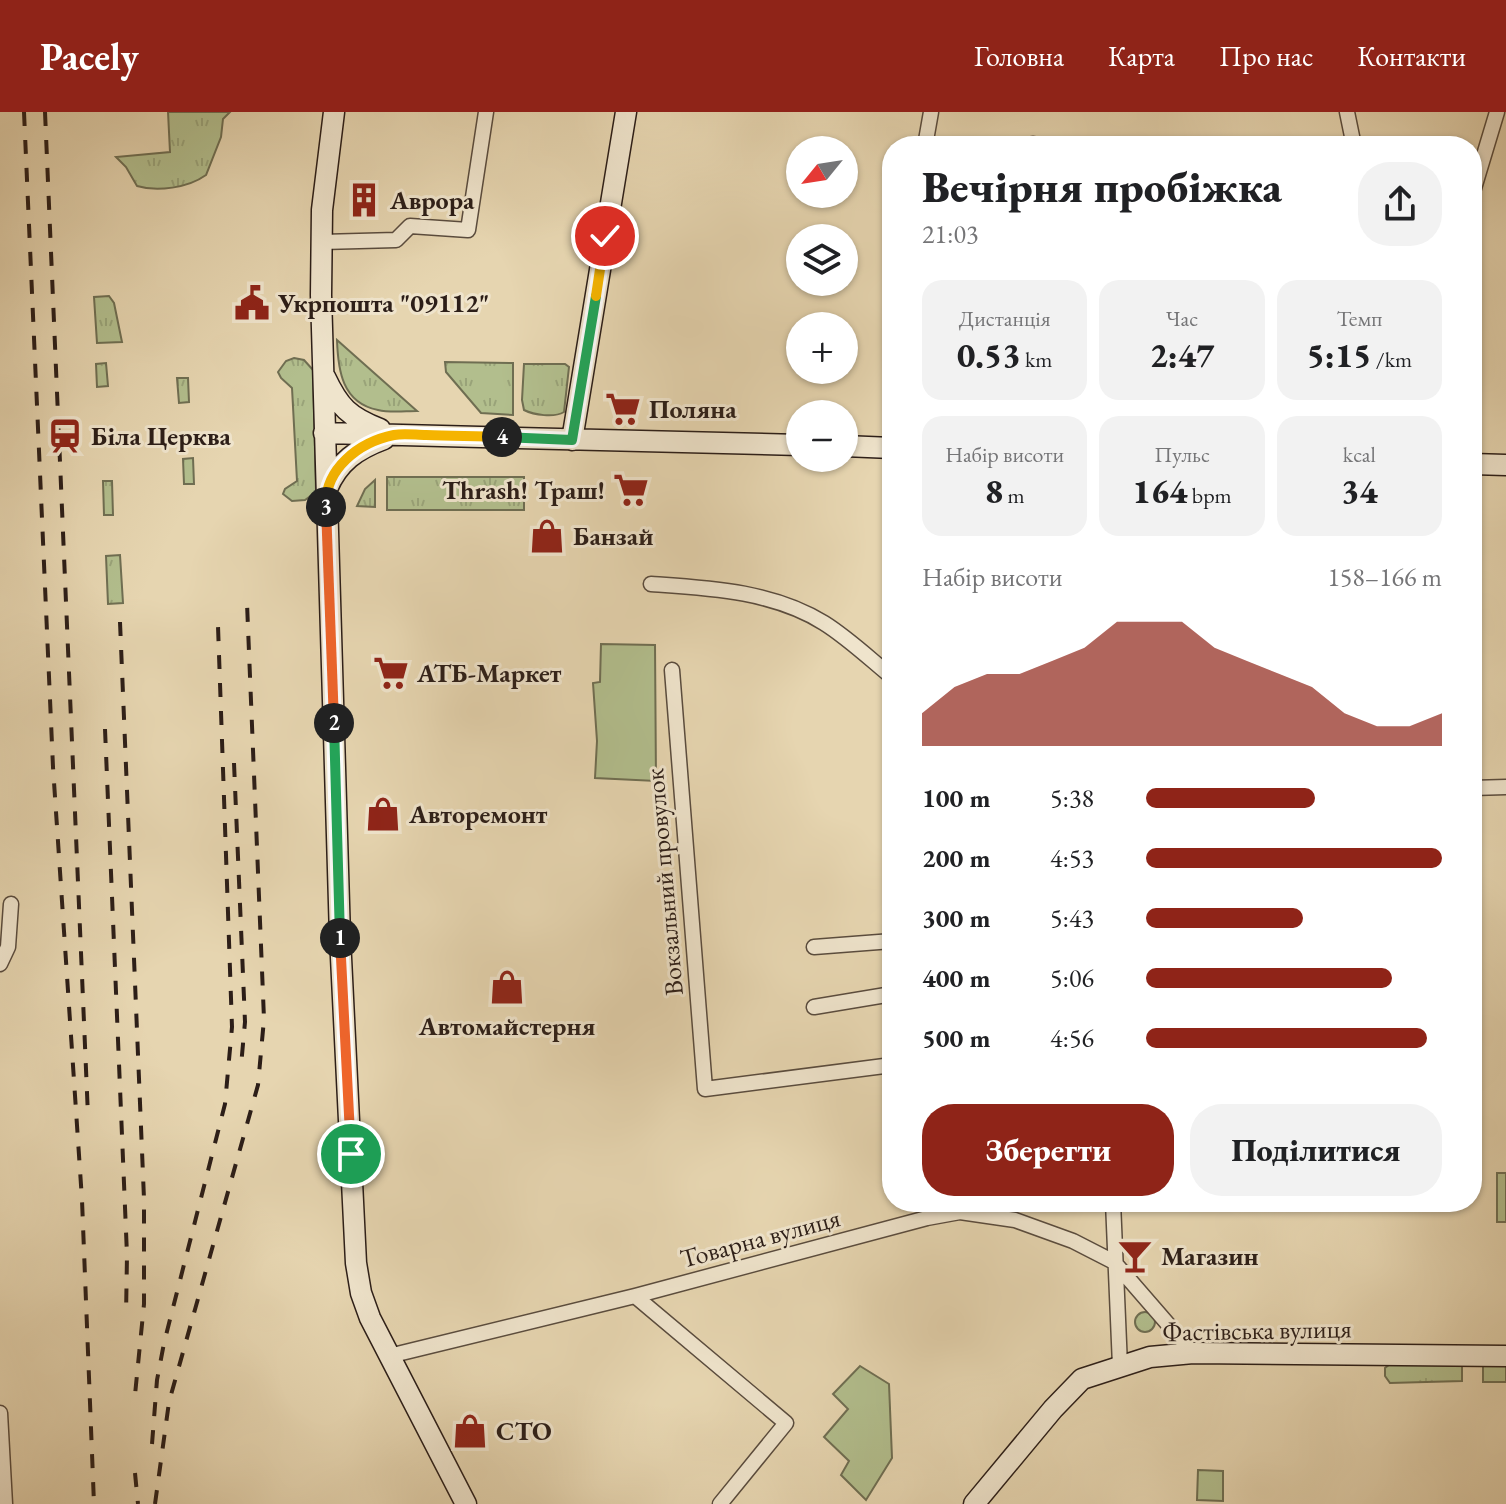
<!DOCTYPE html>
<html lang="uk">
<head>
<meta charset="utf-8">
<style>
  :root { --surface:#fff; --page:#f2f2f2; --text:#202124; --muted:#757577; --accent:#8f2418 }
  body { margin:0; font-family:"EB Garamond",serif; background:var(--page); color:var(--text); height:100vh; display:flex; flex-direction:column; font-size:30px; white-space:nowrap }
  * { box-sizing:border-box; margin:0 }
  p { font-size:26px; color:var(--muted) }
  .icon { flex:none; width:44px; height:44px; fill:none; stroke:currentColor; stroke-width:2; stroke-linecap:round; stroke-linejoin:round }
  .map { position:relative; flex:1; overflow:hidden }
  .panel { position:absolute; left:882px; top:24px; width:600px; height:1076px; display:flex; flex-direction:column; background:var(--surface); border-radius:32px; box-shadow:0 2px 6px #0004 }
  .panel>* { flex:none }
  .needle { width:52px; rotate:240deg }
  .controls { position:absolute; left:786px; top:24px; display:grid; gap:16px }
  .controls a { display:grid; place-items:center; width:72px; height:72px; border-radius:50%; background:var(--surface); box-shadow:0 2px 6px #0004; font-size:40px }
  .pin { position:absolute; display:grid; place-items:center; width:68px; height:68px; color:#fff; margin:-34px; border:4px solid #fff; border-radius:50%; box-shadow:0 2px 8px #0007 }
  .km { position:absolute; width:40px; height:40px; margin:-20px; border-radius:50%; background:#222; color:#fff; font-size:22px; line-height:40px; text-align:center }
  .round { display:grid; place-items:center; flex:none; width:84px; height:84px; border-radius:32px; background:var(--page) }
  .overview { display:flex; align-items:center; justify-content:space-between; height:136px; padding:0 40px }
  h1 { font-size:44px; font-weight:800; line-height:60px }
  .metrics { display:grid; grid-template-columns:repeat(3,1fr); gap:12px; height:136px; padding:8px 40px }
  .metrics div { display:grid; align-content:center; border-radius:20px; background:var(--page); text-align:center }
  .metrics b { font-size:34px; font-weight:800 }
  .metrics small { font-size:22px; font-weight:400 }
  .metrics p { font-size:22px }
  .chart { height:224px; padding:16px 40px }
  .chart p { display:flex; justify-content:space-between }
  .chart svg { width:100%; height:144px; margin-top:8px; fill:var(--accent); opacity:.7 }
  .button { display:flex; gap:16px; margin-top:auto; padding:16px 40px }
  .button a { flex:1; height:92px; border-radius:32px; background:var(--accent); color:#fff; font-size:32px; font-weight:800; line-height:92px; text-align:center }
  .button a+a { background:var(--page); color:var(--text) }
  ul { padding:0 40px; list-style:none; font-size:26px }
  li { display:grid; grid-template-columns:128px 96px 1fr; align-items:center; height:60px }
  li i { height:20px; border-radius:10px; background:var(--accent) }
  header { display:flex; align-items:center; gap:48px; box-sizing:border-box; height:112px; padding:0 40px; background:var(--accent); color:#fff }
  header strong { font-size:38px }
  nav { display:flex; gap:44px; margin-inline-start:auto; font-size:28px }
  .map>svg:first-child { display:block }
  .grass { fill:url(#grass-tufts); stroke:#6f6e52; stroke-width:2 }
  .park { fill:#b2be8d; stroke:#6f6e52; stroke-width:2 }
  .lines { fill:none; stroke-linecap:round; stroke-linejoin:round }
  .street-casing { stroke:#5a4c3e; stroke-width:17 }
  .secondary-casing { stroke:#2c1e18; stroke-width:23 }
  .street { stroke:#efe4cc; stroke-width:14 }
  .secondary { stroke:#efe4cc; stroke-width:20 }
  .rail { stroke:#2c1e18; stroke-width:4; stroke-dasharray:14 14; stroke-linecap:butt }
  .split-1-casing { stroke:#fff; stroke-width:16 }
  .split-2-casing { stroke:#fff; stroke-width:16 }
  .split-3-casing { stroke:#fff; stroke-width:16 }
  .split-4-casing { stroke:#fff; stroke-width:16 }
  .split-5-casing { stroke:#fff; stroke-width:16 }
  .split-6-casing { stroke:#fff; stroke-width:16 }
  .split-1 { stroke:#f0652b; stroke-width:10 }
  .split-2 { stroke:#22a559; stroke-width:10 }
  .split-3 { stroke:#f0652b; stroke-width:10 }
  .split-4 { stroke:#f5b400; stroke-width:10 }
  .split-5 { stroke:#22a559; stroke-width:10 }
  .split-6 { stroke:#f5b400; stroke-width:10 }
  .labels { text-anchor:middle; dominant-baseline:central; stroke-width:6; stroke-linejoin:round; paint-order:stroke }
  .poi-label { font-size:26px; font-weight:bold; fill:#2c1e18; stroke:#efe4cc; text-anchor:start }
  .street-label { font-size:26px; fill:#2c1e18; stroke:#efe4cc }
</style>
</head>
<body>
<header>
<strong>Pacely</strong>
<nav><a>Головна</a><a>Карта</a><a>Про нас</a><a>Контакти</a></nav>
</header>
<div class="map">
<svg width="1506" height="1392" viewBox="0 0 1506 1392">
  <defs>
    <pattern id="grass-tufts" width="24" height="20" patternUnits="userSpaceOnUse" patternTransform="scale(2)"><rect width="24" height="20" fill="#b2be8d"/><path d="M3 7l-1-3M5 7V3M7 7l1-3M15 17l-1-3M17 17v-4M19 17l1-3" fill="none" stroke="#99a379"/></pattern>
  </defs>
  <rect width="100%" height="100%" fill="#e6d5b0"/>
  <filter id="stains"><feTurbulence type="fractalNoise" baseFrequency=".0025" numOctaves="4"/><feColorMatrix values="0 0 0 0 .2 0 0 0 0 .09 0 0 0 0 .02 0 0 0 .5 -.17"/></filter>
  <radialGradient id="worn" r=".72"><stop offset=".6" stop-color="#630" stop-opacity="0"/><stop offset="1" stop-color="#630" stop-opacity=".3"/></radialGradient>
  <path class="grass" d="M168,0h62l-7,7 -2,18 -15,38c-18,13 -49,17 -69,11l-11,-19 -10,-10 54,-5z
    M109,184l5,7 8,39 -25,1 -3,-46z
    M337,228l80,71c-12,0 -27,2 -39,-1 -36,-7 -40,-40 -41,-70z
    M294,246l10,2 9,10 3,122 -11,8 -13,1 -9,-7 2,-5 12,-8 -5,-93 -11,-10 -3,-6 8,-11z
    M445,250l68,1v52l-32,-2 -35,-41z
    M106,251l2,23 -11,1 -1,-23z
    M524,252h41l4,3 -5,45c-10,6 -30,3 -40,-2l-2,-10z
    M177,266h11l1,24 -10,1z
    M193,346l1,26h-10l-1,-25z
    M387,365h137v33h-137z
    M375,368v27l-18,-1 8,-17z
    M103,369h9l1,34h-9z
    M120,443l3,48 -15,1 -2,-48z
    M1135 1210a10 10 0 1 1 20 0a10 10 0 1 1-20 0Z
    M1462,1251v18l-72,2 -5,-7v-8l5,-4z
    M1483,1252h23v18h-23z"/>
  <path class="park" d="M601,532l54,1 1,136 -61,-3 2,-37 -4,-58 7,-1z
    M1506,1061v49h-9v-49z
    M860,1254l29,18 3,74 -26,42 -25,-25 8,-14 -25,-24 24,-28 -15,-15z
    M1198,1358l25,1v30l-26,-1z"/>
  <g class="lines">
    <g class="street-casing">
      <path id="street" d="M1347,0l7,34
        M925,34l6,-34
        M1033,34v-2
        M1472,83l25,-83
        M322,130l74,-2 14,-14 58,4 18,-118
        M892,236v9
        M651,472c58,4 122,7 173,39 24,15 46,36 68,54
        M672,558l33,419 187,-24
        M1472,676l34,-1
        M814,835l78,-6
        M0,852l8,-17 3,-43
        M814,895l78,-13
        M1113,1090l7,164
        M635,1184l151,127 -66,81
        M389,1244l246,-60 292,-78 33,-6 55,8 58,21 41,21 79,91
        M0,1301l5,91"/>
    </g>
    <g class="secondary-casing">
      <path id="secondary" d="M334,0l-12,98 -1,85 19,642 16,326 5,30 9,25 96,186
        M325,265c14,30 24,40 55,52
        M324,321l476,12
        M572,328l54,-328
        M844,334l48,2
        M1472,352l34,1
        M327,377c11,-27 30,-40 57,-50
        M974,1392l79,-95 29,-30 68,-22 43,-4 313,3"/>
    </g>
    <use href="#street" class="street"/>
    <use href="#secondary" class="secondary"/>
    <path class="rail" d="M24,0l29,655 29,433 12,304
      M45,0l43,1004
      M120,510l24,577v105l-10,101
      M105,617l22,526 -1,61
      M234,651l11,259 -4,44
      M152,1332l5,-64 7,-37 61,-239 7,-77 -14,-401
      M135,1361l3,31
      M155,1392l14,-102 89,-317 6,-66 -17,-416"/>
  </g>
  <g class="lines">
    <g class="split-1-casing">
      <path id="split-1" d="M340,826l11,216"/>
    </g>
    <g class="split-2-casing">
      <path id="split-2" d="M334,611l6,215"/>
    </g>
    <g class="split-3-casing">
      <path id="split-3" d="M326,395l8,216"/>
    </g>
    <g class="split-4-casing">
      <path id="split-4" d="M326,395c-2,-38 33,-65 68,-72 10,-2 22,0 32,0 25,1 50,1 76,2"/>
    </g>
    <g class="split-5-casing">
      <path id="split-5" d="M502,325l70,3 24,-144"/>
    </g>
    <g class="split-6-casing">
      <path id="split-6" d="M596,184l9,-60"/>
    </g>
    <use href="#split-1" class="split-1"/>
    <use href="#split-2" class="split-2"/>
    <use href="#split-3" class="split-3"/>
    <use href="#split-4" class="split-4"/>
    <use href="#split-5" class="split-5"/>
    <use href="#split-6" class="split-6"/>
  </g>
  <defs>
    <g id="building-bare" transform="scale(2.76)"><path d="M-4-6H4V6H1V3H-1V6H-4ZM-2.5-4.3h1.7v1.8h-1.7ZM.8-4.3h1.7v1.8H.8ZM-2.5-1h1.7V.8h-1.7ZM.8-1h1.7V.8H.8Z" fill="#8f2418" stroke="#efe4cc" stroke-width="2.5" paint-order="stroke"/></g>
    <g id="civic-bare" transform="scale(2.76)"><path d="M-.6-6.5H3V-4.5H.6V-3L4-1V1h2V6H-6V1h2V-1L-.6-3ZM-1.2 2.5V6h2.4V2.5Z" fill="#8f2418" stroke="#efe4cc" stroke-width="2.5" paint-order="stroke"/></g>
    <g id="supermarket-bare" transform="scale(2.76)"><path d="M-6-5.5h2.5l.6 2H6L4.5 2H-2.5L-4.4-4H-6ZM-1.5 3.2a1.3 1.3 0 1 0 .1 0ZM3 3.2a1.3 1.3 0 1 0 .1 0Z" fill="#8f2418" stroke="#efe4cc" stroke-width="2.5" paint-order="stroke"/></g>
    <g id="station-bare" transform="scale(2.76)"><path d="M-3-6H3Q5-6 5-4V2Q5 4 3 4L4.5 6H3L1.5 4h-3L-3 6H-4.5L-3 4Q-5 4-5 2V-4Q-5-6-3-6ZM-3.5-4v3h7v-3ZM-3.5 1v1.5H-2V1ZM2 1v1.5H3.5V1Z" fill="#8f2418" stroke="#efe4cc" stroke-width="2.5" paint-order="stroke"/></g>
    <g id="shop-bare" transform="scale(2.76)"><path d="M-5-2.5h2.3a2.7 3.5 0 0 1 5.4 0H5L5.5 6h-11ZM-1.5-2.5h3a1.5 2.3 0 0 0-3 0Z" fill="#8f2418" stroke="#efe4cc" stroke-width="2.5" paint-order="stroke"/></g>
    <g id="bar-bare" transform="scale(2.76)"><path d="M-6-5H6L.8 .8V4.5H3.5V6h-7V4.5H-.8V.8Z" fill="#8f2418" stroke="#efe4cc" stroke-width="2.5" paint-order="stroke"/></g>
  </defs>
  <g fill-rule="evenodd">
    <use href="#building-bare" x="364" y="88"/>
    <use href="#civic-bare" x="252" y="191"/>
    <use href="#supermarket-bare" x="623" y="297"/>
    <use href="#station-bare" x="65" y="324"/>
    <use href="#supermarket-bare" x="631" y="378"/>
    <use href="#shop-bare" x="547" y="424"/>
    <use href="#supermarket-bare" x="391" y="561"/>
    <use href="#shop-bare" x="383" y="702"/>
    <use href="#shop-bare" x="507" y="875"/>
    <use href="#bar-bare" x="1135" y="1144"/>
    <use href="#shop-bare" x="470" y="1319"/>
  </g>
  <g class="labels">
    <g class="poi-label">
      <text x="390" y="88">Аврора</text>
      <text x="278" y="191">Укрпошта "09112"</text>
      <text x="649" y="297">Поляна</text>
      <text x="91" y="324">Біла Церква</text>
      <text x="605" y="378" text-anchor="end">Thrash! Траш!</text>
      <text x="573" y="424">Банзай</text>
      <text x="417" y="561">АТБ-Маркет</text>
      <text x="409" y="702">Авторемонт</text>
      <text x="507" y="914" text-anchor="middle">Автомайстерня</text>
      <text x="1161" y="1144">Магазин</text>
      <text x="496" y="1319">СТО</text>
    </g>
    <g class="street-label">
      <text transform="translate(664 770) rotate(-95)">Вокзальний провулок</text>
      <text transform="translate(760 1126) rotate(-15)">Товарна вулиця</text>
      <text transform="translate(1257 1218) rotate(-1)">Фастівська вулиця</text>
    </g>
  </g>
  <rect width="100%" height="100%" filter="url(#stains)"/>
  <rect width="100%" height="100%" fill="url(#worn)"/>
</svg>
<div class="controls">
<a><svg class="needle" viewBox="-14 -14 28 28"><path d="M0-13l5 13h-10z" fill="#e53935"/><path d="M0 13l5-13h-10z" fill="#757577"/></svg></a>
<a><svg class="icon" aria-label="layers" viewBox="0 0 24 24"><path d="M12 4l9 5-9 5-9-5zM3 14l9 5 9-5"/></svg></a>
<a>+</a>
<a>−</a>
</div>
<div class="pin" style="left:351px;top:1042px;background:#1e9e55"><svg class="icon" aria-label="arrive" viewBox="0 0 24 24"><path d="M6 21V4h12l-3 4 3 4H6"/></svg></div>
<div class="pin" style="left:605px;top:124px;background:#d93025"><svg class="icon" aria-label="check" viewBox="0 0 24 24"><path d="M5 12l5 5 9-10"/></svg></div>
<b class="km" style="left:340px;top:826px">1</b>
<b class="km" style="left:334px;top:611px">2</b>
<b class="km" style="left:326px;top:395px">3</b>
<b class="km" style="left:502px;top:325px">4</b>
<section class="panel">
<div class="overview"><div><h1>Вечірня пробіжка</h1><p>21:03</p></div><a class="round"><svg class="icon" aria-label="share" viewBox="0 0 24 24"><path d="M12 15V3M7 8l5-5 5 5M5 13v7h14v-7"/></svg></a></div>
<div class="metrics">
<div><p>Дистанція</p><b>0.53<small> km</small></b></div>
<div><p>Час</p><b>2:47</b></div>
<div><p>Темп</p><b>5:15<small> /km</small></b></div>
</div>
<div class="metrics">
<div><p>Набір висоти</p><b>8<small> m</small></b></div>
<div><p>Пульс</p><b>164<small> bpm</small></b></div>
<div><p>kcal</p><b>34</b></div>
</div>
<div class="chart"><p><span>Набір висоти</span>158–166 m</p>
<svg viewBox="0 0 160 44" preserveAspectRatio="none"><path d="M0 44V34L10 26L20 22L30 22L40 18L50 14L60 6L70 6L80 6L90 14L100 18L110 22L120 26L130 34L140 38L150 38L160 34V44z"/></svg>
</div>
<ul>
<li><b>100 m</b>5:38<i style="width:57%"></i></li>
<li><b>200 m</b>4:53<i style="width:100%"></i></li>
<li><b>300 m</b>5:43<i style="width:53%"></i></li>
<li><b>400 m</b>5:06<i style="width:83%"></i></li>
<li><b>500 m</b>4:56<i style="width:95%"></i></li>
</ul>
<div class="button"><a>Зберегти</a><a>Поділитися</a></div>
</section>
</div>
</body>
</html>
